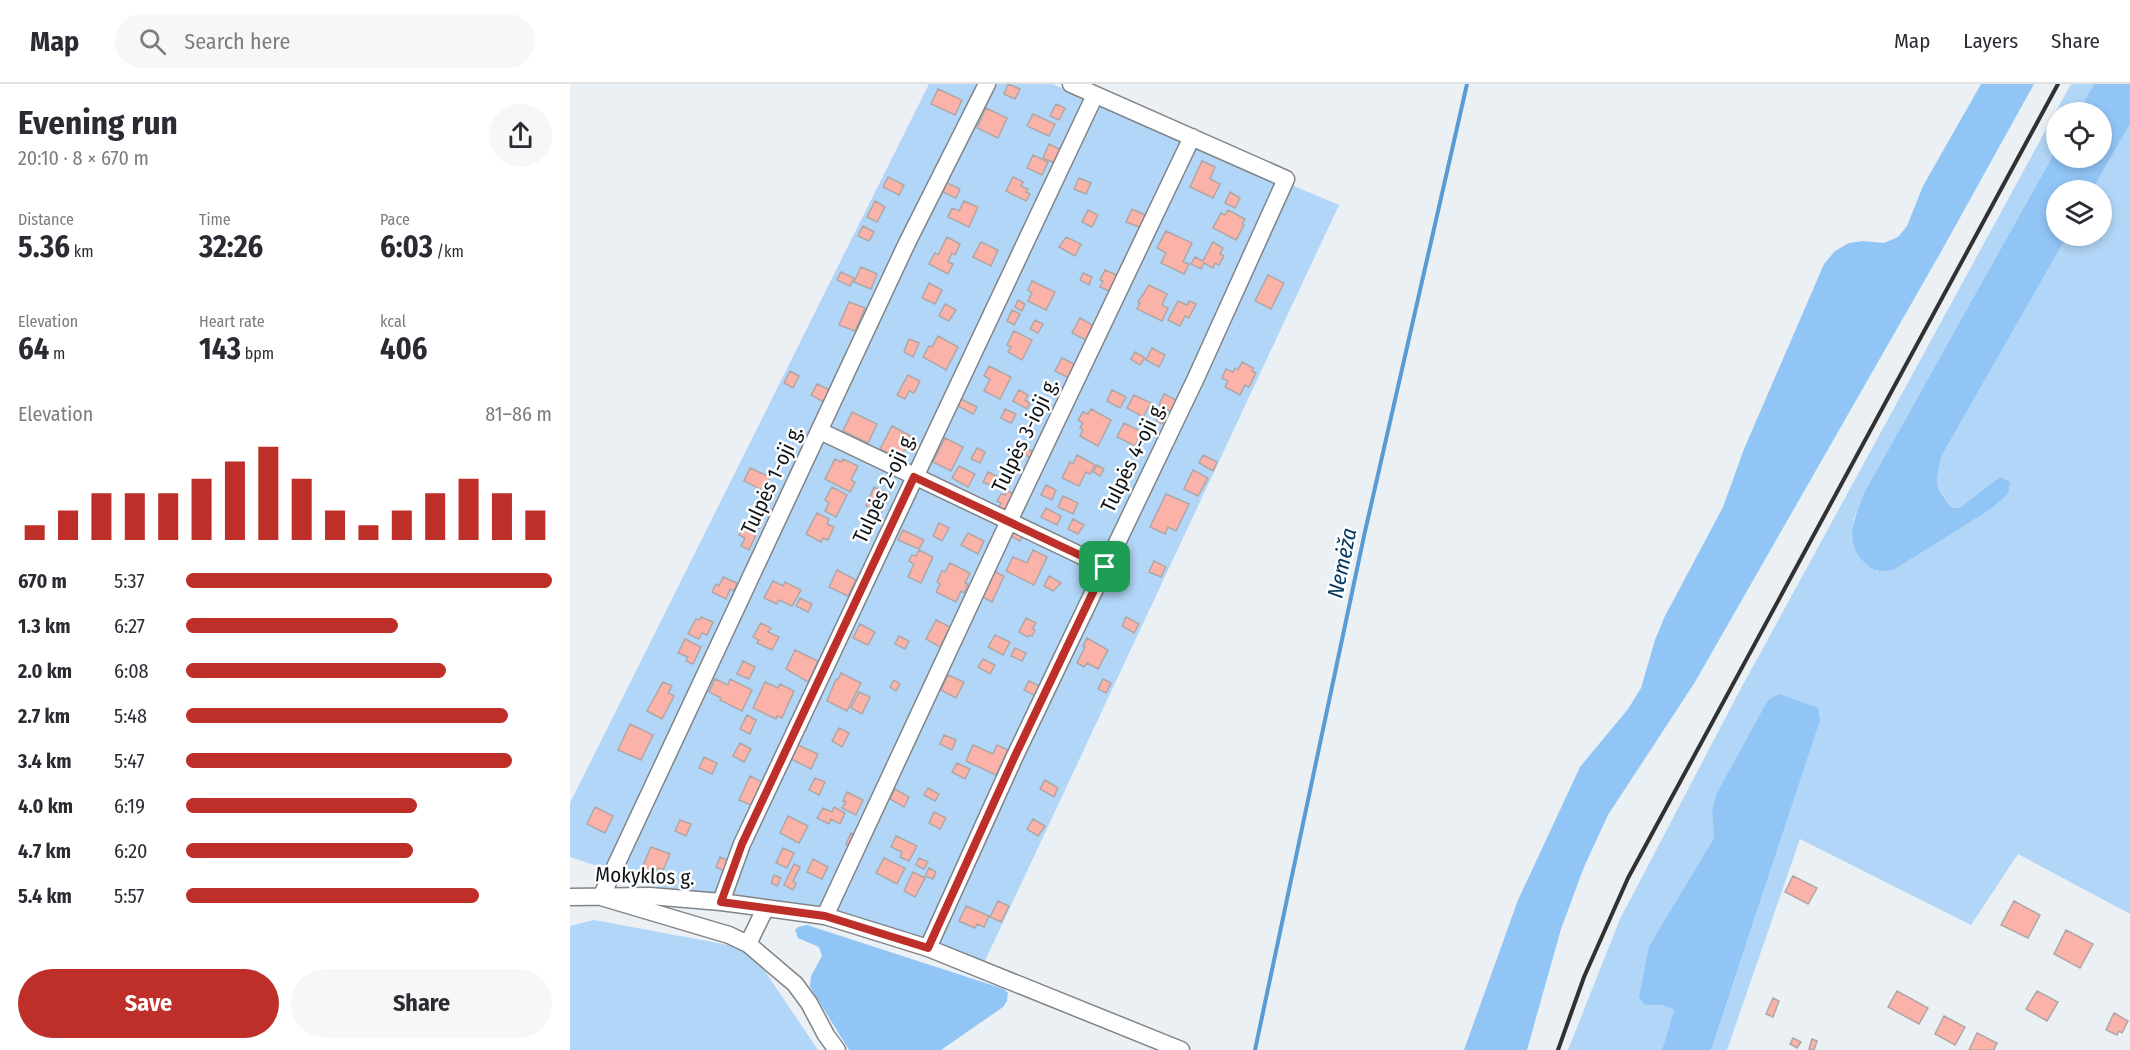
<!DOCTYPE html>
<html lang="en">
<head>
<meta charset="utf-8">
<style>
  :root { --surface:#fff; --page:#f7f7f7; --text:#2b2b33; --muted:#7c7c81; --line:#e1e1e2; --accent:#bd2f28 }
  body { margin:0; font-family:"Fira Sans Condensed",sans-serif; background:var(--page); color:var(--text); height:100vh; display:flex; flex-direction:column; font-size:22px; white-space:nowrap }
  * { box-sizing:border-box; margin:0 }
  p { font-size:20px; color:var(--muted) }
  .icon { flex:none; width:33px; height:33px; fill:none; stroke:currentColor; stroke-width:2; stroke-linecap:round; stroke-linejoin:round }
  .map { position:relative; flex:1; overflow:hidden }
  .sheet { display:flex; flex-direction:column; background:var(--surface); width:570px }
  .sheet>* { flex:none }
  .controls { position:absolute; left:1476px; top:18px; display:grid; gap:12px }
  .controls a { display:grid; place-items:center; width:66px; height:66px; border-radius:50%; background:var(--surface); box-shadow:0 3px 9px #0003; font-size:30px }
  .pin { position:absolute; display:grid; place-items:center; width:51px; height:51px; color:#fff; margin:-26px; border-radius:12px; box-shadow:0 3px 9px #0006 }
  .round { display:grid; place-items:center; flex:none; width:63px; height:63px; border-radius:32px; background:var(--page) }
  .summary { display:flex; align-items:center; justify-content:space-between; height:102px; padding:0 18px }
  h1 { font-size:33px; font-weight:700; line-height:45px }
  .stats { display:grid; grid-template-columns:repeat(3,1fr); gap:9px; height:102px; padding:6px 18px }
  .stats div { display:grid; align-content:center }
  .stats b { font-size:30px; font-weight:700 }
  .stats small { font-size:16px; font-weight:400 }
  .stats p { font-size:16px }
  .chart { height:168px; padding:12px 18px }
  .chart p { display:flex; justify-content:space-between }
  .chart svg { width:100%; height:108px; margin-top:6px; stroke:var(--accent); stroke-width:6 }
  .cta { display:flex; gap:12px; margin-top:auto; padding:12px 18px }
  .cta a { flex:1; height:69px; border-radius:36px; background:var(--accent); color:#fff; font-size:24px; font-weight:700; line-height:69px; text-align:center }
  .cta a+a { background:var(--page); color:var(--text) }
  ul { padding:0 18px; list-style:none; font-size:20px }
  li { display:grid; grid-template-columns:96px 72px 1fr; align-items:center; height:45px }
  li i { height:15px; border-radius:8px; background:var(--accent) }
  header { display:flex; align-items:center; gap:36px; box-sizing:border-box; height:84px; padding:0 30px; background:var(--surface); border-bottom:2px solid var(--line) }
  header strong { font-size:28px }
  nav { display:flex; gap:33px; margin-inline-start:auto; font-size:21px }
  .search { width:420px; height:54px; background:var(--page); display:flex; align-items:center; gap:15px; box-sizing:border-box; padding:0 21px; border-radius:33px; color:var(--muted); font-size:22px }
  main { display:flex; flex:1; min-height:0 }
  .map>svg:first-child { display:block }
  .green { fill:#b2d6f7 }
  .forest { fill:#91c5f6 }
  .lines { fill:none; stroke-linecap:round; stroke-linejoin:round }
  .stream { stroke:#599bd5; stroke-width:4 }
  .building { fill:#fbb2a8; stroke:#aea7a6; stroke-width:1.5 }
  .minor-casing { stroke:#808488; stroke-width:19 }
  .minor { stroke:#fff; stroke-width:16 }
  .rail { stroke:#2f3133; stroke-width:4 }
  .route-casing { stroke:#fff; stroke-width:12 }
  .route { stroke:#bd2f28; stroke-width:8 }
  .labels { text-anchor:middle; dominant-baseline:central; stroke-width:5; stroke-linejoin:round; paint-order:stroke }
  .street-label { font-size:21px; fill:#111214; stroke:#fbfdff }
  .water-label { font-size:22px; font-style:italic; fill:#02365c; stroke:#fbfdff }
</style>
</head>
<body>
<header>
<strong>Map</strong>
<div class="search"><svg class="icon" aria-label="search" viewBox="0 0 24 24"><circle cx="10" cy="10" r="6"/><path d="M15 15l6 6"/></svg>Search here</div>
<nav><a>Map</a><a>Layers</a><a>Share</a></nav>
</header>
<main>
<section class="sheet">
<div class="summary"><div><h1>Evening run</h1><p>20:10 · 8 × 670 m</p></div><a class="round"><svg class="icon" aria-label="share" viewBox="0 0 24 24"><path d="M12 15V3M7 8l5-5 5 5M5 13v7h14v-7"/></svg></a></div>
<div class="stats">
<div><p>Distance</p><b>5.36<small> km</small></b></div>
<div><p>Time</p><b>32:26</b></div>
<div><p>Pace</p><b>6:03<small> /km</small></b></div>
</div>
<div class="stats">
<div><p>Elevation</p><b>64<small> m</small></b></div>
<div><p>Heart rate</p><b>143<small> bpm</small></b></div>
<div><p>kcal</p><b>406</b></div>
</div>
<div class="chart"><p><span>Elevation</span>81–86 m</p>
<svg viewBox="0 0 160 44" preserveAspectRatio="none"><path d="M5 44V38M15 44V32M25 44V25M35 44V25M45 44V25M55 44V19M65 44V12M75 44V6M85 44V19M95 44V32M105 44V38M115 44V32M125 44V25M135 44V19M145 44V25M155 44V32"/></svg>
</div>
<ul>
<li><b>670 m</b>5:37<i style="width:100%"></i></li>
<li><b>1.3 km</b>6:27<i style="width:58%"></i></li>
<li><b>2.0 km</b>6:08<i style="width:71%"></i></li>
<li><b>2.7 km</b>5:48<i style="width:88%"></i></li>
<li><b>3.4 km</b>5:47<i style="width:89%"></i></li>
<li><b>4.0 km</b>6:19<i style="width:63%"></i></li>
<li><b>4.7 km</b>6:20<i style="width:62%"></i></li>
<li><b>5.4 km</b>5:57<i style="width:80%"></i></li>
</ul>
<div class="cta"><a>Save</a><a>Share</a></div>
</section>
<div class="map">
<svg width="1560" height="966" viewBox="0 0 1560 966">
  <rect width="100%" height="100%" fill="#ebf0f4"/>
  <path class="green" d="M359,0h123l287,121 -355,758 -162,-57 -156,-17 -96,-32v-54z
    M1501,0h23l-16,28h-22v38l-192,343 -11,28 24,51 123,-95 -40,31h-8c-17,-23 -16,-23 -11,-51l126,-221h35v-46h-10l38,-66v790l-112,-60 -47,71 -171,-86 -73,211h-16l109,-329 -108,90 2,27 -65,108 -4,58 17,1 12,5 -12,40h-94l52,-131 119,-227z
    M24,836l156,29 68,101h-248v-124z"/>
  <path class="forest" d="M1411,0h53l-92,166 -247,432 -87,133 -24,52 -23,62 -34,121h-63l54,-150 62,-133 48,-58 13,-21 14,-48 9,-22 59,-111 21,-58 80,-185 11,-13 14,-8 14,-2 21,2 14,-6 9,-11 16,-40z
    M1524,0h36v40l-38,66h-36v46h11l-126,221c-5,28 -7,28 11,51h8l40,-31 10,5 -2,12 -19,16 -96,60c-14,2 -19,2 -29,-8 -21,-21 -9,-45 0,-69l192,-343v8h46v-46h-24z
    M1209,610l39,14 2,13 -109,329h-49l12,-40 -12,-5h-17l-6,-8 10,-51 65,-108 -2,-27 4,-16 52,-95z
    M237,841l197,64 4,4 -1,8 -4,6 -62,43h-92l-39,-63 1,-11 11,-20 -3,-9 -21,-9 -3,-8 3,-3z"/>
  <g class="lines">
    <path class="stream" d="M685,966l109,-514 103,-452"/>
  </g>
  <path class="building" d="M438,0l12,5 -5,10 -11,-5z
    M368,5l24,11 -7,15 -24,-11z
    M486,20l9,4 -6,12 -9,-4z
    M416,24l21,10 -9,20 -21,-10z
    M463,30l22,10 -6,12 -22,-10z
    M479,60l15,7 -7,13 -14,-6z
    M463,71l15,7 -6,13 -15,-7z
    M632,77l13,6 -5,12 10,5 -7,14 -23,-11z
    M318,93l16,8 -5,10 -16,-8z
    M443,93l10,5 -2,4 7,3 -2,3 4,2 -4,7 -20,-10z
    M509,94l12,5 -5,11 -12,-5z
    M377,99l13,6 -4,9 -13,-6z
    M660,108l10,6 -5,10 -10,-5z
    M305,117l10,6 -8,15 -10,-5z
    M394,117l14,6 -9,20 -21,-10 4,-9 7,3z
    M562,125l15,7 -5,12 -16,-6z
    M518,126l10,5 -6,12 -10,-5z
    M658,126l17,9 -3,5 2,1 -8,15 -23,-12 8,-15 4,2z
    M293,142l11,6 -5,9 -11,-5z
    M596,147l26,12 -9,19 6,2 -5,10 -23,-11 5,-10 -9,-5z
    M377,153l13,7 -5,11 -3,-2 -4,9 5,2 -5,10 -19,-10 6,-11 3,2z
    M496,153l15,7 -6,12 -16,-9z
    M411,158l17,8 -7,16 -18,-9z
    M643,158l10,6 -3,6 4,2 -5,9 -4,-2 -2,5 -9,-5 -3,6 -10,-5 4,-7 8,4z
    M291,183l16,7 -6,15 -17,-7z
    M535,186l14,6 -8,16 -11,-5 3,-6 -3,-1z
    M271,188l13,6 -4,8 -13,-6z
    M513,189l9,4 -3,8 -9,-5z
    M698,191l16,8 -13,26 -16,-8z
    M462,197l23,11 -9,18 -18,-9 4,-8 -4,-3z
    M359,199l13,7 -7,14 -13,-6z
    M579,201l18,9 -5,11 6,3 -6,13 -25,-12 3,-6 -2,-1z
    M448,216l7,4 -3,7 -7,-4z
    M608,217l9,4 2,-4 7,3 -7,14 -4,-2 -5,10 -12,-6z
    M279,218l16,6 -10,23 -16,-6z
    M375,220l11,6 -7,11 -10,-5z
    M442,226l8,4 -6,11 -7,-4z
    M510,234l16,9 -8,14 -16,-8z
    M465,236l8,4 -5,9 -8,-4z
    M444,247l18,9 -10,20 -14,-8 3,-5 -4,-2z
    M368,252l20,11 -12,23 -23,-13 6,-11 3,1z
    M339,255l10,4 -6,14 -9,-5z
    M582,264l13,7 -6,12 -13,-7z
    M565,268l10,6 -5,7 -9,-6z
    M492,274l14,7 -7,13 -14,-7z
    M672,278l11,6 -1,3 4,2 -7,14 -4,-2 -5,10 -15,-8 3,-6 -6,-3 4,-9 7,3 2,-4 3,2z
    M419,282l22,11 -11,22 -16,-8 6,-12 -6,-3z
    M220,287l9,5 -6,12 -9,-5z
    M338,291l12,6 -6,12 -5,-2 -4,8 -8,-4z
    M247,300l13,6 -6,12 -13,-7z
    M449,306l9,5 -3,5 5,3 -3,6 -14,-8z
    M542,306l14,7 -6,11 -13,-7z
    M594,310l14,7 -6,11 -13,-7z
    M564,311l17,8 -8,14 -16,-9z
    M391,315l16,8 -4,7 -15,-8z
    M435,325l11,5 -5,9 -10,-5z
    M521,325l20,11 -13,26 -18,-10 3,-6 -3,-2 3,-5 -5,-3 5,-8 5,2z
    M282,328l25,12 -9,19 -25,-12z
    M590,328l7,4 -5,8 -6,-4z
    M554,339l18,9 -7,14 -18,-9z
    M322,342l19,10 -11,23 -20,-10z
    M375,354l18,9 -12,24 -18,-9z
    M407,364l8,4 -5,11 -9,-4z
    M456,364l8,4 -3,6 -8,-4z
    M507,371l18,10 -5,9 -4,-2 -7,14 -17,-8 8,-16 3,2z
    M633,371l14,7 -4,9 -14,-8z
    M265,375l6,3 2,-3 15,7 -7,14 4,2 -5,10 -25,-13z
    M527,381l7,4 -4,7 -7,-4z
    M389,382l16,8 -7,13 -16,-9z
    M180,384l20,9 -6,14 -20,-10z
    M623,386l15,8 -10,18 -14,-7z
    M418,388l14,7 -5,9 -14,-6z
    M476,401l10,5 -4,10 -11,-5z
    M262,403l15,8 -11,22 -11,-6 4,-8 -4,-3z
    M304,403l16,7 -9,19 -15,-7z
    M437,407l10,4 -9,17 -9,-5 2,-4 -4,-2 4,-7 4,1z
    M596,410l23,10 -13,27 -8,-4 -3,7 -15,-7z
    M493,412l15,7 -5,11 -15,-7z
    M476,424l15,8 -4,9 -16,-8z
    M247,429l12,6 -2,5 7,3 -6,13 -5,-2 -2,4 -15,-8z
    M503,435l11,6 -6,9 -10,-5z
    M176,436l14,6 -11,24 -8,-4 4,-8 -6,-3z
    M369,439l10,5 -7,13 -9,-5z
    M441,443l13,6 -4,8 -13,-7z
    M333,446l21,10 -5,9 -21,-9z
    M398,449l16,8 -6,13 -17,-9z
    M349,466l14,7 -12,26 -13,-6 6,-13 -5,-3 3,-6 4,1z
    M463,466l14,7 -13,28 -28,-14 7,-14 14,6z
    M584,477l12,6 -5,10 -12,-5z
    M380,479l20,10 -5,10 3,1 -4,9 -3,-2 -5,11 -20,-10 4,-8 -3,-2 5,-11 3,1z
    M267,486l19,10 -8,16 -19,-9z
    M423,487l11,5 -12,26 -11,-6z
    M479,492l12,7 -8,8 -9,-5z
    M153,493l14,6 -3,8 -4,-2 -4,10 -14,-7 4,-8 3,2z
    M203,497l10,5 2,-4 16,8 -9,16 -13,-6 -2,4 -13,-6z
    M230,514l12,6 -4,8 -12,-6z
    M131,533l12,5 -6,13 -5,-2 -3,6 -11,-5 8,-15 4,1z
    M556,533l13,7 -5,9 -12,-7z
    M456,534l10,5 -4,6 3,1 -3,6 -2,-1 -2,2 -9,-5z
    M366,536l14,7 -10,20 -14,-8z
    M191,539l10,5 -3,4 11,5 -7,13 -15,-7 2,-3 -6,-3z
    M290,540l15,8 -7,13 -15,-7z
    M425,551l15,7 -7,13 -15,-8z
    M329,552l10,5 -4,8 -10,-5z
    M517,554l21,12 -10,19 -11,-6 -3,4 -7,-4 8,-16 -2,-1z
    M115,555l16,8 -8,17 -7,-3 2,-4 -10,-4z
    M445,564l11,5 -4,8 -11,-5z
    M225,566l23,11 -10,21 -22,-13z
    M413,575l12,6 -5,9 -12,-7z
    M173,577l12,6 -6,12 -12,-5z
    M271,589l20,10 -14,28 -20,-10 9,-22 2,1z
    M378,591l16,7 -8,16 -15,-8z
    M145,595l13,6 2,-6 22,11 -10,21 -22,-11 1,-2 -12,-6z
    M533,595l8,4 -5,10 -8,-4z
    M324,596l6,4 -4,7 -6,-4z
    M459,597l10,5 -5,9 -10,-5z
    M93,598l9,4 -4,7 6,3 -12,23 -15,-8z
    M195,598l13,6 2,-4 14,7 -12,27 -5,-2 -1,3 -23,-11z
    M289,608l11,5 -8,17 -11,-6z
    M177,631l9,5 -6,14 -10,-5z
    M60,640l23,11 -12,25 -23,-10z
    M269,644l10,5 -7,14 -10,-6z
    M374,651l12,5 -4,10 -12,-6z
    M170,659l11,6 -7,13 -11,-6z
    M228,661l20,9 -7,15 -20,-10z
    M403,661l20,9 4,-9 11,5 -12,25 -30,-14z
    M134,673l13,6 -5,11 -13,-6z
    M387,679l13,6 -5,10 -13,-7z
    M180,692l12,6 -11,23 -12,-5z
    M245,694l10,4 -6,13 -10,-5z
    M475,696l13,8 -4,9 -14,-8z
    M358,704l11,6 -4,7 -11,-6z
    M325,705l14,8 -5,10 -14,-8z
    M277,708l16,8 -7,15 -14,-7 4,-6 -3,-1z
    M25,723l18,9 -8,17 -18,-9z
    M264,723l11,6 -5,11 -9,-5 -2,5 -12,-6 6,-10 9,4z
    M364,728l12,6 -6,11 -11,-6z
    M218,732l20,10 -9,17 -19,-10z
    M463,735l12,7 -7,10 -11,-7z
    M110,736l11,4 -5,12 -11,-5z
    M281,749l7,3 -5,11 -7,-3z
    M326,752l21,10 -8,15 -9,-4 2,-5 -11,-5z
    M81,763l19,7 -7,16 -5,-2 -2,5 -14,-5z
    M213,764l11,5 -7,15 -11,-5z
    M150,773l11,5 -5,10 -10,-5z
    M314,774l21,10 -8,16 -21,-11z
    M349,774l9,4 -4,7 -8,-4z
    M243,775l15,8 -6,12 -15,-7z
    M224,780l6,3 -7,14 3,2 -3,7 -9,-5z
    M359,784l7,4 -3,7 -8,-3z
    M343,788l12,6 -10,19 -11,-6z
    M204,791l7,3 -4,8 -6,-3z
    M1223,792l24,12 -9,16 -23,-12z
    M428,817l11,5 -8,16 -11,-5z
    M1444,817l26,14 -12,23 -27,-13z
    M396,822l23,10 -5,11 -7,-3 -2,4 -16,-7z
    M1496,846l27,14 -13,24 -26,-14z
    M1327,907l31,17 -9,16 -31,-17z
    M1467,907l21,11 -11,19 -21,-12z
    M1203,914l6,3 -6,16 -7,-3z
    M1544,929l14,8 -6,12 -3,-2 -2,4 -11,-5z
    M1374,932l21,11 -10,18 -20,-11z
    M1407,949l20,10 -3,7h-25z
    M1223,954l8,4 -4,6 -7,-4z
    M1242,955l5,2 -3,9 -5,-1z"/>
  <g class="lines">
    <g class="minor-casing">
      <path id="minor" d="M250,347l285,136
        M0,813l80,-1 71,6 104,14 103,32 253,102
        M151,818l21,-58 353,-749
        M255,832l184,-395 183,-384
        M178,860l17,-35
        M358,864l86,-190 182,-380 90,-199 -215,-95
        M267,966l-11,-15 -17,-32 -14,-19 -47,-40 -19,-9 -128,-38 306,-654 80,-159"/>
    </g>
    <use href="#minor" class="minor"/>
    <path class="rail" d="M988,966l26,-73 44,-99 430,-794"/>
  </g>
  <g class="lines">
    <g class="route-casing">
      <path id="route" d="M344,393l191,90 -91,191 -86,190 -103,-32 -104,-14 21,-58z"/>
    </g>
    <use href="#route" class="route"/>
  </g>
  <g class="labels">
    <g class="street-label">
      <text transform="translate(455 351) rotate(-64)">Tulpės 3-ioji g.</text>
      <text transform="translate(563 373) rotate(-64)">Tulpės 4-oji g.</text>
      <text transform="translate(202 396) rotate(-65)">Tulpės 1-oji g.</text>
      <text transform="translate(314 404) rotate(-65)">Tulpės 2-oji g.</text>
      <text transform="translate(75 792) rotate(2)">Mokyklos g.</text>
    </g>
    <g class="water-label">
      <text transform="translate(772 479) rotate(-78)">Nemėža</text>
    </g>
  </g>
</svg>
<div class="controls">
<a><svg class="icon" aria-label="locate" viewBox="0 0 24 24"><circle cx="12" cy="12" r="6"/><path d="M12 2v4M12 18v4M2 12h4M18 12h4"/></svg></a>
<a><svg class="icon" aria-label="layers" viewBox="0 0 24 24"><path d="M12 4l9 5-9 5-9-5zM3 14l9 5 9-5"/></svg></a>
</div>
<div class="pin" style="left:535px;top:483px;background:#1e9e55"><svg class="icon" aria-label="arrive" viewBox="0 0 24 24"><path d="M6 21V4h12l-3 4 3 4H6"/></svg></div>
</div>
</main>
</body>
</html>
